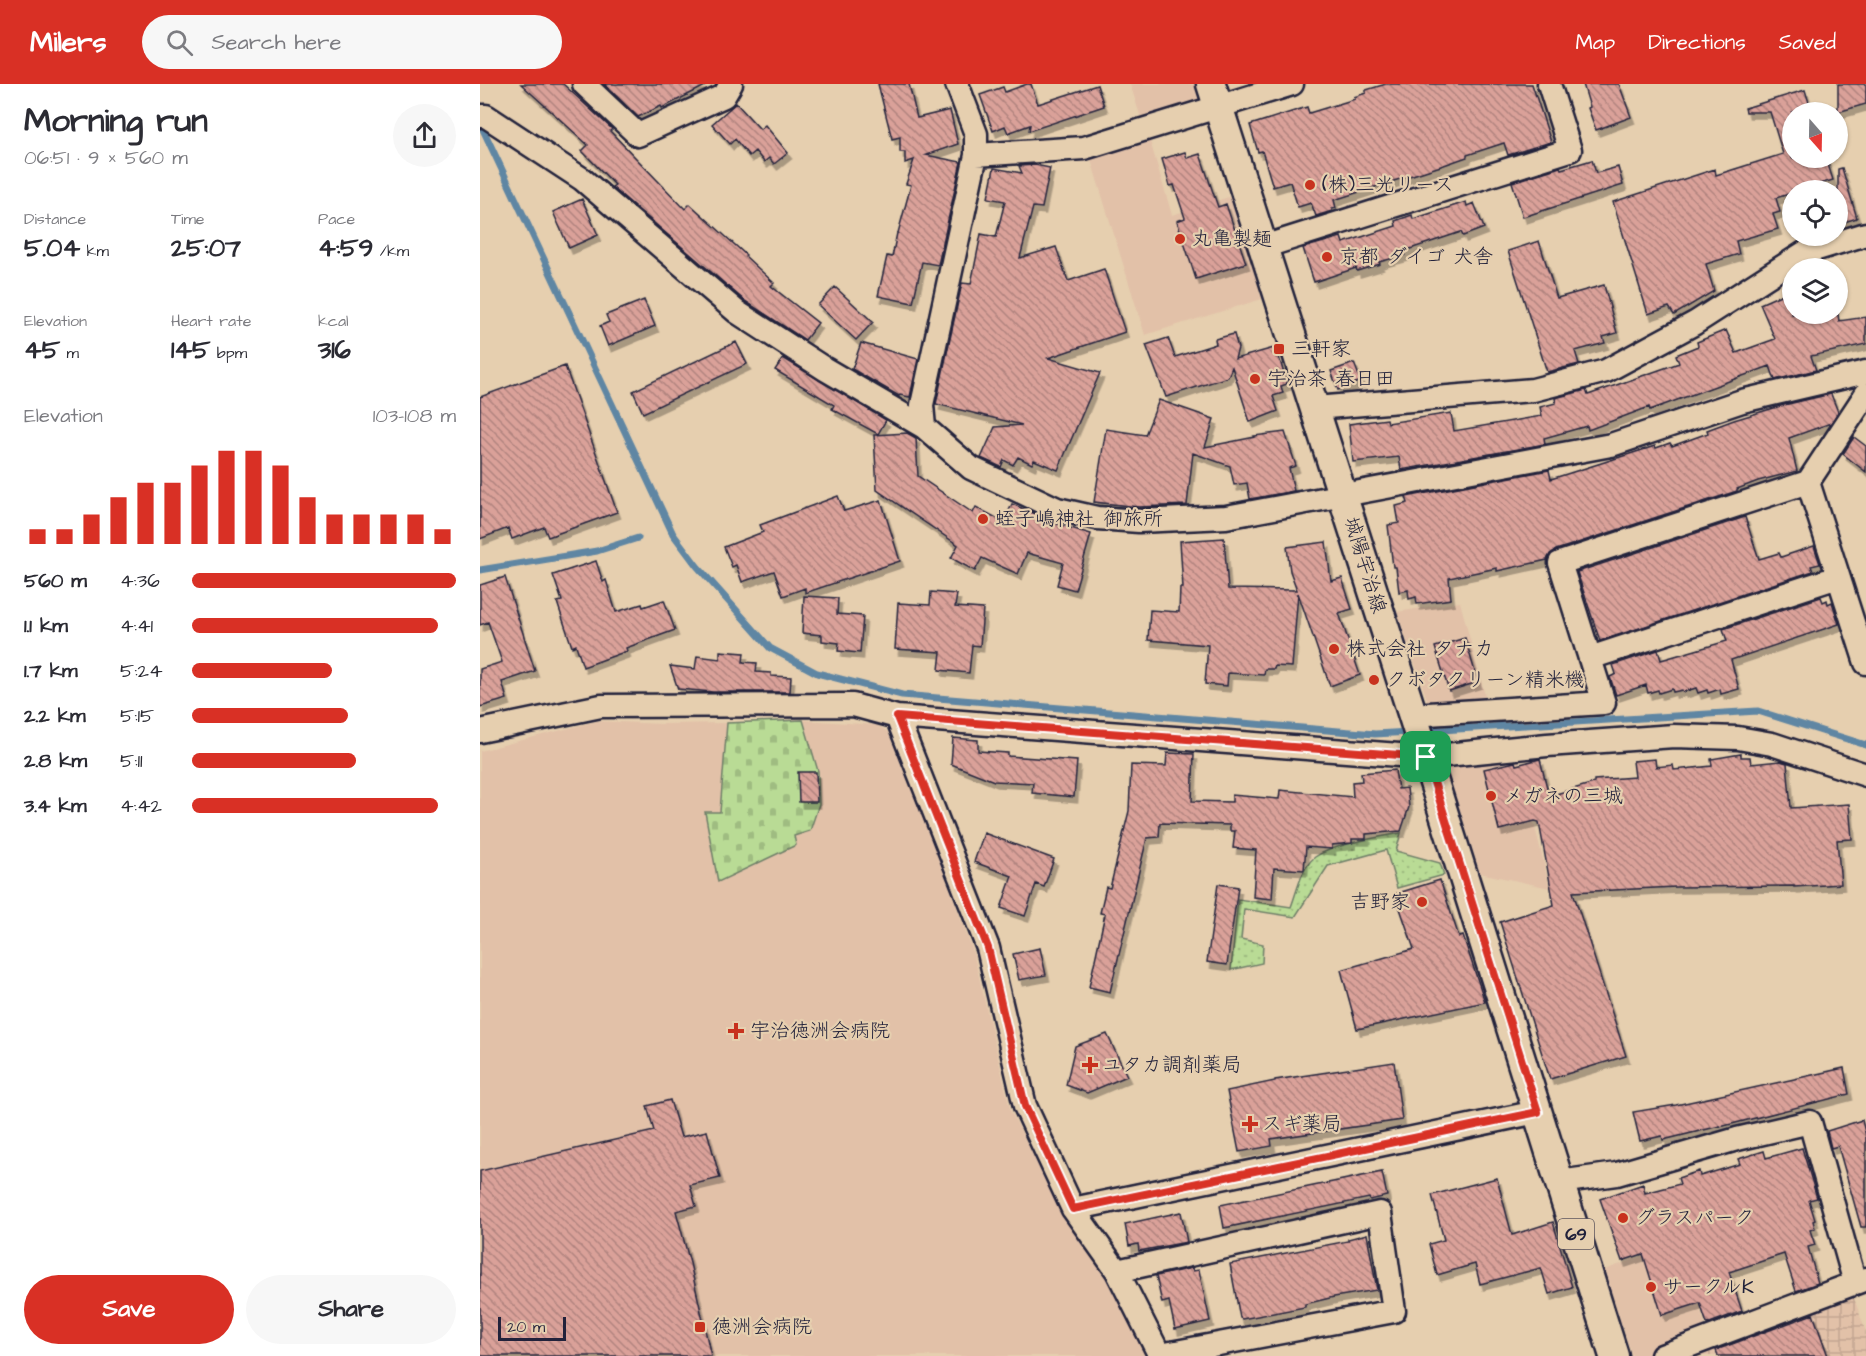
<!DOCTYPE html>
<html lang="en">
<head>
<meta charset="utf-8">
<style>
  :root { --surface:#fff; --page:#f7f7f7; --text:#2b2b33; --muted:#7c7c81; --accent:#d93025 }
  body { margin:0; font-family:"Architects Daughter","Klee One",sans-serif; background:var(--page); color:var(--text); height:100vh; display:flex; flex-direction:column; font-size:22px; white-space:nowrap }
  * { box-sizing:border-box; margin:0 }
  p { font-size:20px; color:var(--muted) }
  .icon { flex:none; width:33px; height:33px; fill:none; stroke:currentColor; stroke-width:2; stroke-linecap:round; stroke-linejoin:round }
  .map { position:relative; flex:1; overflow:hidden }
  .sheet { display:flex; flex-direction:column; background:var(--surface); width:480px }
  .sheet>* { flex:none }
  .needle { width:39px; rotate:160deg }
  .controls { position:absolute; left:1302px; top:18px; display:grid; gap:12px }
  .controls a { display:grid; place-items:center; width:66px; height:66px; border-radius:50%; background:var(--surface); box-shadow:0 2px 4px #0004; font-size:30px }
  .scale { position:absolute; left:18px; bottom:15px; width:68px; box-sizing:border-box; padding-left:6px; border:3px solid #22223b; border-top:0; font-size:16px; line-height:21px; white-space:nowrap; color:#22223b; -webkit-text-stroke:4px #e6cfaf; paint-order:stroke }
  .pin { position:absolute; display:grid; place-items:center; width:51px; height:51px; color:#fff; margin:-26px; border-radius:12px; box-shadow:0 3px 9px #0006 }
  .round { display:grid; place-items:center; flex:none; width:63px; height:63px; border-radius:32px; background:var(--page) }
  .head { display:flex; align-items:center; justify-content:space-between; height:102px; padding:0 24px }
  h1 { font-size:33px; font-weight:800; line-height:45px }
  .figures { display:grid; grid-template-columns:repeat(3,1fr); gap:9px; height:102px; padding:6px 24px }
  .figures div { display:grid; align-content:center }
  .figures b { font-size:26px; font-weight:800 }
  .figures small { font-size:16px; font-weight:400 }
  .figures p { font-size:16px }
  .chart { height:168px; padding:12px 24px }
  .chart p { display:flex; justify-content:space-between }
  .chart svg { width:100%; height:108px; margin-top:6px; stroke:var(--accent); stroke-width:6 }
  .button { display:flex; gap:12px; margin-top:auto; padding:12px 24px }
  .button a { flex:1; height:69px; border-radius:36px; background:var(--accent); color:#fff; font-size:24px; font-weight:800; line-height:69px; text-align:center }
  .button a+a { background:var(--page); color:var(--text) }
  ul { padding:0 24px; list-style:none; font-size:20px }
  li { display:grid; grid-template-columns:96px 72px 1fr; align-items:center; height:45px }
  li i { height:15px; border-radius:8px; background:var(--accent) }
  header { display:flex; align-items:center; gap:36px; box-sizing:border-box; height:84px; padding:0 30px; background:var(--accent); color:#fff }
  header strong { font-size:28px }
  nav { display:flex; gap:33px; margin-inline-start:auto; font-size:21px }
  .search { width:420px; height:54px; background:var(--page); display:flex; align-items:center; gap:15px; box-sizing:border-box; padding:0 21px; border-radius:33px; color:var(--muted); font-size:22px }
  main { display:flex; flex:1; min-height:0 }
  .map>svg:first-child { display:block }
  .built { fill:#e2c1a8 }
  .industrial { fill:url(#industrial-grid) }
  .grass { fill:url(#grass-dots); stroke:#6e7e68; stroke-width:1.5 }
  .cemetery { fill:url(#cemetery-stones); stroke:#6e7e68; stroke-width:1.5 }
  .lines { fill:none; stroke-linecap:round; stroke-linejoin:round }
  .stream { stroke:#5f86a3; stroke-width:7 }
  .building { fill:url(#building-back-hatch); stroke:#22223b; stroke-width:1.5; filter:url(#shadow) }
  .minor-casing { stroke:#22223b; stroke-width:27 }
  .major-casing { stroke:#22223b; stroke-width:33 }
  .minor { stroke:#e6cfaf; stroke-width:22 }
  .major { stroke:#e6cfaf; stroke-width:28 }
  .route-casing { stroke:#fff; stroke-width:12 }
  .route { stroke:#d93025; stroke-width:8 }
  .poi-dot { fill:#c8321e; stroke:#e6cfaf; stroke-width:2 }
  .labels { text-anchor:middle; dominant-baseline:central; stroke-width:4.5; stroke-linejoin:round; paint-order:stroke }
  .shield { fill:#e6cfaf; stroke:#5d565e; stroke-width:1.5 }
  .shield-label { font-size:18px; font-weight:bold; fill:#22223b }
  .poi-label { font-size:20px; fill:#22223b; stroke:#e6cfaf; text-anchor:start }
  .street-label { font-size:20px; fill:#22223b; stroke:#e6cfaf }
</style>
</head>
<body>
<header>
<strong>Milers</strong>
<div class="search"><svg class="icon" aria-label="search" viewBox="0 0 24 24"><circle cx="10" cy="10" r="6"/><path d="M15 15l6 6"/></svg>Search here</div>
<nav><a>Map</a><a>Directions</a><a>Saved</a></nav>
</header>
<main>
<section class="sheet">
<div class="head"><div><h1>Morning run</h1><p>06:51 · 9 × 560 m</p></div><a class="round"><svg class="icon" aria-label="share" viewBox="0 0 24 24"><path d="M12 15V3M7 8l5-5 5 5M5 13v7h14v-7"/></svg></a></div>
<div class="figures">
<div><p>Distance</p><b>5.04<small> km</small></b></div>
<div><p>Time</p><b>25:07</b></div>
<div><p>Pace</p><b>4:59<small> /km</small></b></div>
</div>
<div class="figures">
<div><p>Elevation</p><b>45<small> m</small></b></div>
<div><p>Heart rate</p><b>145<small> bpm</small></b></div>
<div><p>kcal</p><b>316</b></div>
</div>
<div class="chart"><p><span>Elevation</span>103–108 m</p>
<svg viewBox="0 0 160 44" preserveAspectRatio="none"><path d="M5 44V38M15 44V38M25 44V32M35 44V25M45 44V19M55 44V19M65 44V12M75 44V6M85 44V6M95 44V12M105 44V25M115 44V32M125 44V32M135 44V32M145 44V32M155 44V38"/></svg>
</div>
<ul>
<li><b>560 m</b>4:36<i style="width:100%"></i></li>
<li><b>1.1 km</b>4:41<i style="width:93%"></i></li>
<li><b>1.7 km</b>5:24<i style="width:53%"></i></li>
<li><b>2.2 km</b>5:15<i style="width:59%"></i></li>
<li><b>2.8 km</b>5:11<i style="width:62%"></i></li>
<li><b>3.4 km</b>4:42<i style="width:93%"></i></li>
</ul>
<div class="button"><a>Save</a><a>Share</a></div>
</section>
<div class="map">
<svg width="1386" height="1272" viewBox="0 0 1386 1272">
  <defs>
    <pattern id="industrial-grid" width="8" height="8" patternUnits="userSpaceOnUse" patternTransform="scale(1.5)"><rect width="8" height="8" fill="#e2c1a8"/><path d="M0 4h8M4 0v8" fill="none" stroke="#c2a692"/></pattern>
    <pattern id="grass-dots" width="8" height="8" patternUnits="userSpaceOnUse" patternTransform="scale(1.5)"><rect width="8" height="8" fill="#b9db95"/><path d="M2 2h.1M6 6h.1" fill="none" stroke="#9fbc81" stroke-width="1.8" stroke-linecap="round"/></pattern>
    <pattern id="cemetery-stones" width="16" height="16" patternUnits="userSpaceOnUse" patternTransform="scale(1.5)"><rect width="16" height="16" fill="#b9db95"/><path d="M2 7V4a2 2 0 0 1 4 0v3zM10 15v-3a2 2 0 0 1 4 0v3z" fill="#9fbc81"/></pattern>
    <pattern id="building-back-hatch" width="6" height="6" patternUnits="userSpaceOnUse" patternTransform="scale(1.5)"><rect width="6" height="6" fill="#daa199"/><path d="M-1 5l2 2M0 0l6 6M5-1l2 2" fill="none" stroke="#b0837e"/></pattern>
    <filter id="shadow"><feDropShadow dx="3.5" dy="6" stdDeviation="0" flood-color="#0004"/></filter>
  </defs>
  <rect width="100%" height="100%" fill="#e6cfaf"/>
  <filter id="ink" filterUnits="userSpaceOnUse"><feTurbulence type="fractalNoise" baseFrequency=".0167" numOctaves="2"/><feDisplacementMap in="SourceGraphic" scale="12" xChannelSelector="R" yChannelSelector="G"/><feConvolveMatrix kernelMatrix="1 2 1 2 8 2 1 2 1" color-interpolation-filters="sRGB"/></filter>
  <g filter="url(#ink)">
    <path class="built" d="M650,0h64l5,18 -58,16z
      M670,57l22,74 60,-19 30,103 -117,36 -54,-175z
      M980,518l27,101 -58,2 -32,-93z
      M323,636l74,5 11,7 47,117 38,102 38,161 56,108 44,64 35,72h-666v-605l117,-30 65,3 65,-1 -7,90 -15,-1 91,32 -3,-8 25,-65z
      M1037,671l33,133 -70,-15 -34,-107z
      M1200,1159l28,91 -64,22h-12l-28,-86z"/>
    <path class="industrial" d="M1374,1214l12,34v24h-175z"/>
    <path class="grass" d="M921,749l-5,18 44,12 4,12 -47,13 -11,-38 -58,16 -33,51 -51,-8 -3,30 22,5 -1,19 -31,7 7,-71 53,8c6,-15 10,-39 24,-50 19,-13 64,-20 86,-24z"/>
    <path class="cemetery" d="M323,636l15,51 1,33 -9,27 -16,5 2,9 -78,37 -13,-70h15l7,-89z"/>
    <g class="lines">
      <path class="stream" d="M0,39l193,411 24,32 73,82 47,25 85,22 473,39 35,-2
        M0,486l117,-19 41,-13
        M944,647l334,-20 108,34"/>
    </g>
    <path class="building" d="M41,0h42l49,45 -2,2 75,78 5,-5 56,51 -1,1 29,27 -3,3 47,37 -13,17 -60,-39 -133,-114 3,-2 -33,-34 6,-6z
      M124,0h105l-47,24 -1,-2 -23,11z
      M398,0h31l8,34 33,-8 8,34 -32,11 35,7 -23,103 -16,-3 -9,41 -35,-7 9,-40 5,1 5,-24h1l13,-48 -5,-1 8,-24 -9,3v-11h-5v-15l-8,2z
      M547,0h4l7,20 59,-19 7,21 -75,25 1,-6 -22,8 -3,-7 -12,5 -13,-36 23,-8 2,5z
      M906,0h146l19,58 -43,13 -4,-12 -37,12v2l-23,8 -110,35 2,8 -4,1v2l-16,5 -5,-13 -13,4 -8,-25 -17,5 -11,-36 -4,1 -8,-27 57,-18 2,6 46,-14 -1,-2 12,-4v-3z
      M1103,0h36l12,33 -35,13 -8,-22 2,-1z
      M1358,0h28v20l-28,8z
      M1325,6l7,22h-20v46h34l7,22 -33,10h-8v3l-16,5 4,14 -7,2 5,15 -42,12 3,13 -33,10 8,27 -40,24 -5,-8 -21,7 -35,-112 102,-33 1,6 67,-21 -13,-42h-24l-1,-4z
      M256,19l24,26 5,-4 23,28 -14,11 -5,-6 -5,4 -9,-11 -6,5 -14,-17 -5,5 -18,-20z
      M705,68l2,6 13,-4 18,53 8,-3 20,59 -50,16 -19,-58 8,-3 -11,-33 -4,1 -8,-27z
      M1112,76l4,13 22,-6 5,18 -100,32 -11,-35 48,-15 1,2z
      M555,81l15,3 -8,40 -9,-1 -13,51 36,-11 12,34 36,-12 21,63 -77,26 52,15 -42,97 -24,-10 -2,4 -14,-7 -5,8 -9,-5 -3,7 -20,-9 14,-31 27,-2 -86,-21 26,-121 9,1 10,-50 15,3 9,-36 -17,-3 6,-30 28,5 -3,-7z
      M1362,84l15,50 -19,6v-55z
      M102,115l16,36 -29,13 -16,-36z
      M986,118l1,4 7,-3 10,25 -21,8 -2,-4 -57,19 1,4 -26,7 1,2 -23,7 -1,-3 -42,14 -11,-34 38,-11 2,6 53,-17 -1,-5 17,-6 1,4z
      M1059,157l18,57 47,-13 13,48 -14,4 2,6 -30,8 4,13 -32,8 -39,-121z
      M355,203l38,35 -17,18 -38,-35z
      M1312,206v24h46l1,7 27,-4v27l-55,12 5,14 -41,10 -5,-14 -120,44 -1,-3 -61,23 -1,-4 -43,12 1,6 -144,26 -2,-13 -46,5 -4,-38 38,-5 1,4 63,-10 3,18 88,-15 -2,-9 16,-4 -1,-5 31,-8 2,5 91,-32 -3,-8 22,-9 -1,-4 29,-12 10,23 39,-14 -15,-35z
      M164,216l11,26 -47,20 -8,-20 9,-4 -3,-7z
      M754,250l4,14 -3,11 39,-11 2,9h3l8,27 -6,2 2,7 -10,3 5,15 -28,11 -18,-55 -4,10 -62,20 -20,-52 22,-7 7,19 41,-13 -1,-5z
      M256,258l11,22 -104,49 -10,-22z
      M381,259l57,16 -8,38 -10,-2 -1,1 -47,-27z
      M303,274l103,62 -8,14 -46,-25 2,-4 -59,-35z
      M874,279l7,18 -23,9 -7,-19z
      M85,282l52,146 -69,25 -4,-10 -32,12 -4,-11 -28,11v-142z
      M1351,310l7,18 -7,11 -42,15 8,33 -39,10 -21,8v2l-181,59 -6,4 -3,6 -50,11v-3l-48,10 2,21 -34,5 -1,-7 -7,2 -1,-9 -9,2 -3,-25h-3l-5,-42 11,-2 -3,-17 12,-3 -2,-6 143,-27 2,9 104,-33 1,2 14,-5 2,3 36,-13 -1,-3 27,-10 50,-15z
      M679,316l55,19 -9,28 50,-10 -1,-1 31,-4 11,34 -7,2 5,23 -44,8 -3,-16 -13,2 -4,-19 -37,-13 -6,52 -48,2 -45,-5 12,-73 39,6z
      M427,349l9,5 2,38 55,37 3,-6 28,15 8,-18 26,11 -1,3 54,16 -16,56 -18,-5 6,-22 -36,-10 -9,21 -36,-16 -7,13 -24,-13 7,-13 -81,-55 -3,-55z
      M1374,353l12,9v26l-23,-18z
      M358,412l6,15 37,-11 19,61 -95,32v-5l-22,8 -9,-25 -32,11 -6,-17 -4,2 -8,-20 39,-15 -3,-7z
      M1265,433l14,42 20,-6 2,4 33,-11 6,18 -9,2 2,5 -213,70 -23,-69z
      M744,454l4,51 69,1 -7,-19 -3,-24 39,-5 5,39 11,-3 10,31 -13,4 21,62 -30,11 -32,-93 -6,74 -17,-1 -1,3h-9l-1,6 -36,-2 -1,13 -22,-2 3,-39 -60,-5 2,-30 29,2 1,-24h3l-3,-47z
      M116,477l7,21 3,-2 10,32 26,-8 1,3 21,-7 11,30 -49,18 1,3 -44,16 -7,-22 -4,2 -15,-45 5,-1 -9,-26z
      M25,493l30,94 -33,11 5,17 -27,8v-38l22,-7 -14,-40 -8,3v-40z
      M451,508l26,2 -2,13 28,2 -3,37 -8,-1 -3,28 -30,-3 2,-18 -46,-3 3,-46 32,2z
      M324,512l34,2 -1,16 26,2 -3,37 -22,-2 1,-8 -17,-2v-6l-20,-2z
      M1341,513l2,5 4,-2 1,4 4,-2 7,22 -108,36 8,29 -18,5 -1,-5 -12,4 -1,-3 -9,3 -2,-5 -13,4 -1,-2 -9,2 -1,-3 -13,4 -1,-3 -10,3 -2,-8 -30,10 -6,-18 6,-3 -3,-9 45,-15 3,10 66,-19 -4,-12z
      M985,554l13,44 -29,9 -14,-44z
      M240,567l24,2 -1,9 14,1 -1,9 15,1v3l20,1 -1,15h-77l-35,-3 -8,-23 25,3 2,-13 23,3z
      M473,654l25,2v11l30,2v3l69,5 -3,36 -42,-4 1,-10 -39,-2 -43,-17z
      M687,669l27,1 -2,47 40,1v-7l47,4 1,-9 73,7 -1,-15 10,-1 -1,-8 34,-3 3,19 9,-1 2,19 -8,24 -35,3v5h-14v4l-20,2v4l-26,-2 -2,23 -30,-2 -2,31 -19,-2 3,-47 -23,-2 2,-17h-5v-6l-70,-2 -1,14 -12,1 -37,154 -21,-5 16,-73 -5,-1 6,-26 4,1 19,-77 2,-46 35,1z
      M1261,670v3h9l1,7 29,-3 7,2 4,45 58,-4 3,35 -15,1 4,44 -47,3v-1l-118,1 -103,5 53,164 -76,23 -50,-157 54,-17 -15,-83 -4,-1 -36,9 -15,-61 31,-7 1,3 24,-6 9,37 45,-13v-3l41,-3 -2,-16 22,-2 1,8 17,-2 1,5 38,-4 -1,-7z
      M318,688h18l1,30h-18z
      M504,749l70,26 -10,28 -8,-3 -11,32 -24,-8 11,-32 -38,-14z
      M960,796l19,57 4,-1 22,66 -128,27 -16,-59 73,-21 -19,-55z
      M738,800l20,3 -11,78 -20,-3z
      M560,864l6,27 -27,5 -6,-26z
      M627,950l20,42 -40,17 -21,-8 9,-39z
      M914,978l8,58 -131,19 1,7 -33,6 -12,-61 48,-10v-1z
      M1364,984l5,26 -129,33v-1l-57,14 -1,-4 -22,5 -7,-29 43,-7z
      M190,1016l11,37 26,-6 13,47 -30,7 6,21 -20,5 14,52 21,93h-231v-185l174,-40 -7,-25z
      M1382,1036l4,16v91h-5l-23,-81 -7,2 -4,-17z
      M1322,1064l15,50 -8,2 6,20 -2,1 2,7 -5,2 5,15 -7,2 10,36 -22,8 -12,-37 -55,18 13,39 -35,13 -7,-21 -38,12 -19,-61 -21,7 -22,-62 43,-15 2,9 35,-9 -2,-6 21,-7 1,5 40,-12 -2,-5 26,-8 2,7z
      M902,1088l5,24 -17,4 -1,-2 -145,30 -4,-23z
      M1017,1094l15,57 41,-13 19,65 -23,7 -8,-26 -61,16 -5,-20 -38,11 -8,-31 15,-4 -12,-45z
      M701,1128l6,30 -48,9 -1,-7 -9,2 -4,-22z
      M887,1150l10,56 -43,7 -29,7v3l-63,12 -2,-1 -10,-54 118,-23v-2z
      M712,1184l1,3 6,-1 11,51 -35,8 -6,-28 -7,2 -6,-27z
      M1333,1230l15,42h-110l-2,-6z"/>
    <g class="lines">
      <g class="minor-casing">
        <path id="minor" d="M104,0l54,51 86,-39 7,-12
          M477,0l19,50v21l-54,250 2,22 47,41 86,41 40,9 42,3 87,-4 385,-72 131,-44 124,-29
          M0,32h6l96,63 155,133 88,57 99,58
          M496,71l108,-7 208,-64
          M783,163l307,-97 -21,-66
          M1386,310l-58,88 58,181
          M835,324l218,-18 73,-19 89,-48 109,-70 62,-19
          M1110,574l248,-81
          M932,631l192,-12 -44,-140 248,-81
          M417,633l91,231 37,158 48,103 44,62 43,85
          M0,647l121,-25 252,-1 44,12 529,40 121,-12 127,-9 64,2 34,6 94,31
          M1079,1098l58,-8 120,-35 73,-17 45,161
          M593,1125l464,-97
          M637,1187l263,-58 14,98 -234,44
          M1182,1272l204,-77"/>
      </g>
      <g class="major-casing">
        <path id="major" d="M731,0l215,673 188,599"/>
      </g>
      <use href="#minor" class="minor"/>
      <use href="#major" class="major"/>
    </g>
  </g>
  <g class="lines" filter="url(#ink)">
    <g class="route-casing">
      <path id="route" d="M417,633l529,40 112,355 -465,97 -48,-103 -37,-158z"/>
    </g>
    <use href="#route" class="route"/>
  </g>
  <g class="poi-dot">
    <circle cx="830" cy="101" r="6"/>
    <circle cx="700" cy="155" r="6"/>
    <circle cx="847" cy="173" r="6"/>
    <rect x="793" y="259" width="12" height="12" rx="3"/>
    <circle cx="775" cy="295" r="6"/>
    <circle cx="503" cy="435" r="6"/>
    <circle cx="854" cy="565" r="6"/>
    <circle cx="894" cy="596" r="6"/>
    <circle cx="1011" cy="712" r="6"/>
    <circle cx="942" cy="818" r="6"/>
    <path d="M253 938h6v6h6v6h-6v6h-6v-6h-6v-6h6z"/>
    <path d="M607 972h6v6h6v6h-6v6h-6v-6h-6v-6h6z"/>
    <path d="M767 1031h6v6h6v6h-6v6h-6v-6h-6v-6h6z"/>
    <circle cx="1143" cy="1134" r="6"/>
    <circle cx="1171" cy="1203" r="6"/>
    <rect x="214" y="1237" width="12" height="12" rx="3"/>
  </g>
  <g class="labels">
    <rect class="shield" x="1078" y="1135" width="36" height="30" rx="4.5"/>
    <g class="shield-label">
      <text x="1096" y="1150">69</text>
    </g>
    <g class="poi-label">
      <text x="842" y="101">(株)三光リース</text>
      <text x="712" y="155">丸亀製麺</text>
      <text x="859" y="173">京都 ダイゴ 犬舎</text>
      <text x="811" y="265">三軒家</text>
      <text x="787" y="295">宇治茶 春日田</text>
      <text x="515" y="435">蛭子嶋神社 御旅所</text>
      <text x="866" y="565">株式会社 タナカ</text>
      <text x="906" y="596">クボタクリーン精米機</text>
      <text x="1023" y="712">メガネの三城</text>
      <text x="930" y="818" text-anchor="end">吉野家</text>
      <text x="270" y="947">宇治徳洲会病院</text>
      <text x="622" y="981">ユタカ調剤薬局</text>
      <text x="782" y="1040">スギ薬局</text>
      <text x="1155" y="1134">グラスパーク</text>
      <text x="1183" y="1203">サークルK</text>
      <text x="232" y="1243">徳洲会病院</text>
    </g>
    <g class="street-label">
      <text transform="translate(885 481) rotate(73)">城陽宇治線</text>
    </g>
  </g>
</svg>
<div class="controls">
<a><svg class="needle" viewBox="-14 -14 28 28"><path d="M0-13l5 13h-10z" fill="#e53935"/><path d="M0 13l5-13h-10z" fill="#7c7c81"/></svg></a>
<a><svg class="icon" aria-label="locate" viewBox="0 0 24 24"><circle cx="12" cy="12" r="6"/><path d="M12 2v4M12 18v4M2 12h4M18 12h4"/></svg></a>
<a><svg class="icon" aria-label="layers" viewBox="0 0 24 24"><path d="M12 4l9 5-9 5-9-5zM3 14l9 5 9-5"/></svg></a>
</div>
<div class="scale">20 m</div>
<div class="pin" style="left:946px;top:673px;background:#1e9e55"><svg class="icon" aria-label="arrive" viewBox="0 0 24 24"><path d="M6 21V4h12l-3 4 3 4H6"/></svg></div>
</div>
</main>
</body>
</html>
